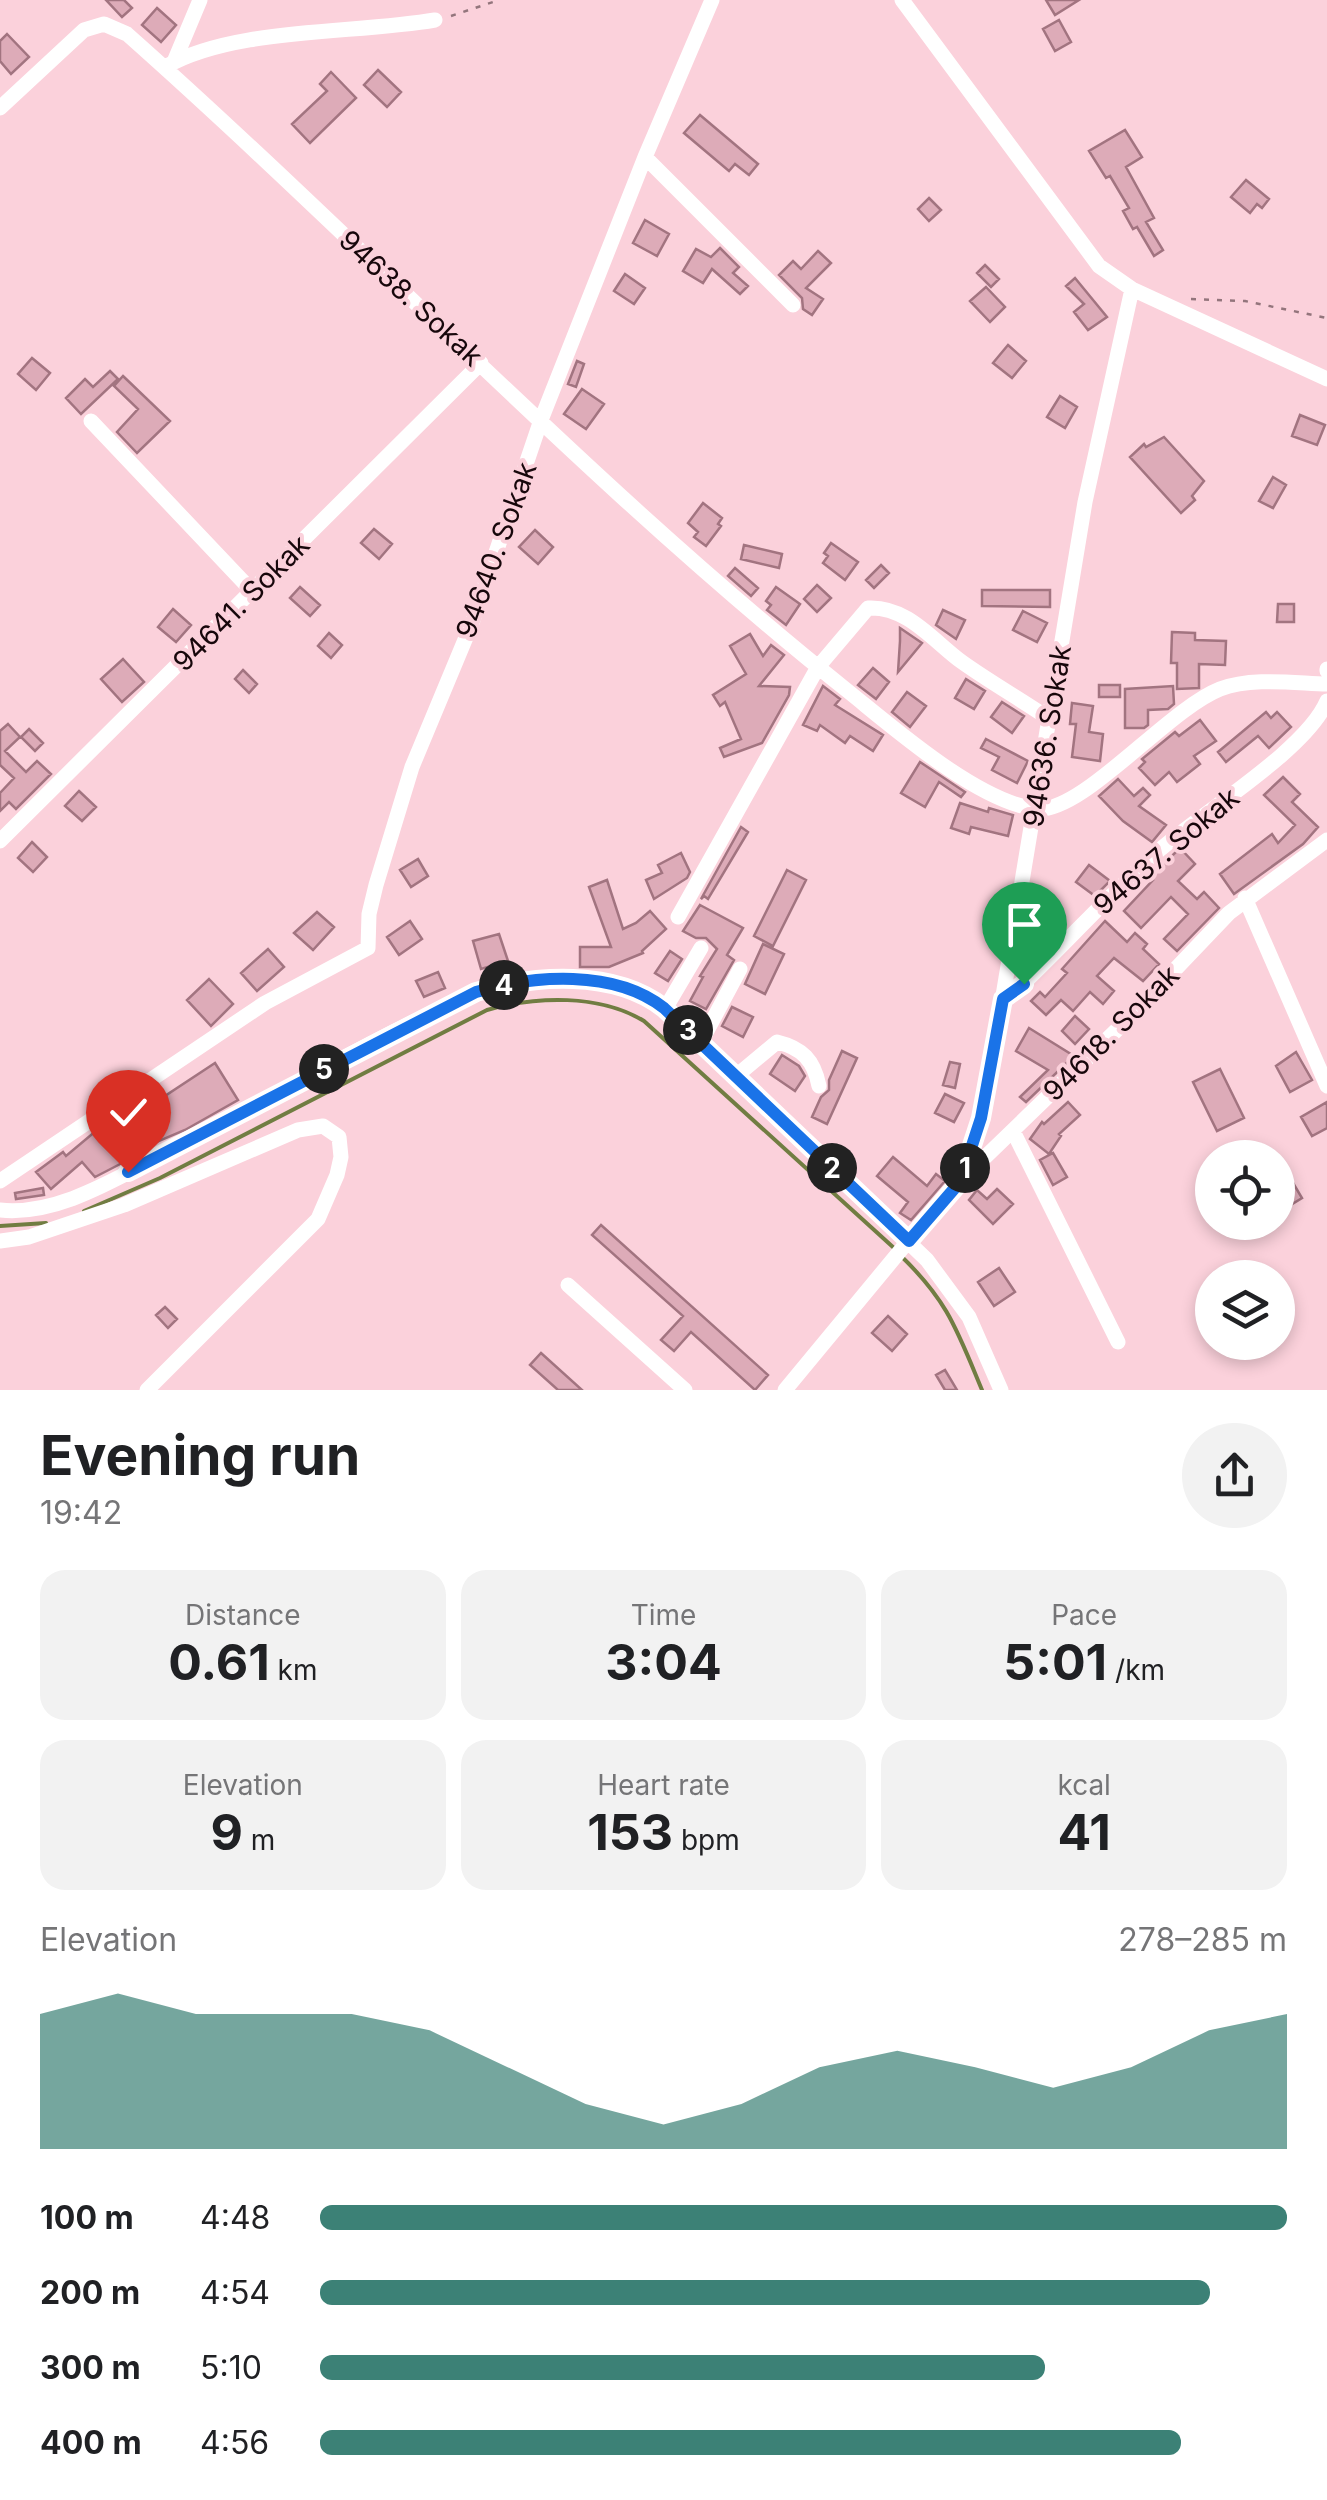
<!DOCTYPE html>
<html lang="en">
<head>
<meta charset="utf-8">
<style>
  :root { --surface:#fff; --page:#f2f2f2; --text:#202124; --muted:#757577; --accent:#3c8176 }
  body { margin:0; font-family:Inter,sans-serif; background:var(--page); color:var(--text); height:100vh; display:flex; flex-direction:column; font-size:38px; white-space:nowrap }
  * { box-sizing:border-box; margin:0 }
  p { font-size:32px; color:var(--muted) }
  .icon { flex:none; width:55px; height:55px; fill:none; stroke:currentColor; stroke-width:2; stroke-linecap:round; stroke-linejoin:round }
  .map { position:relative; height:1390px; overflow:hidden }
  .details { display:flex; flex-direction:column; background:var(--surface); flex:1 }
  .details>* { flex:none }
  .controls { position:absolute; left:1195px; top:1140px; display:grid; gap:20px }
  .controls a { display:grid; place-items:center; width:100px; height:100px; border-radius:50%; background:var(--surface); box-shadow:0 5px 15px #0003; font-size:50px }
  .pin { position:absolute; display:grid; place-items:center; width:85px; height:85px; color:#fff; margin:-102px -42px; border-radius:50% 50% 50% 0; rotate:-45deg; box-shadow:0 0 10px #0007 }
  .pin .icon { rotate:45deg }
  .km { position:absolute; width:50px; height:50px; margin:-25px; border-radius:50%; background:#222; color:#fff; font-size:28px; line-height:50px; text-align:center }
  .round { display:grid; place-items:center; flex:none; width:105px; height:105px; border-radius:52px; background:var(--page) }
  .head { display:flex; align-items:center; justify-content:space-between; height:170px; padding:0 40px }
  h1 { font-size:55px; font-weight:700; line-height:75px }
  .figures { display:grid; grid-template-columns:repeat(3,1fr); gap:15px; height:170px; padding:10px 40px }
  .figures div { display:grid; align-content:center; border-radius:25px; background:var(--page); text-align:center }
  .figures b { font-size:50px; font-weight:700 }
  .figures small { font-size:28px; font-weight:400 }
  .figures p { font-size:28px }
  .chart { height:280px; padding:20px 40px }
  .chart p { display:flex; justify-content:space-between }
  .chart svg { width:100%; height:180px; margin-top:10px; fill:var(--accent); opacity:.7 }
  ul { padding:0 40px; list-style:none; font-size:32px }
  li { display:grid; grid-template-columns:160px 120px 1fr; align-items:center; height:75px }
  li i { height:25px; border-radius:12px; background:var(--accent) }
  .map>svg:first-child { display:block }
  .lines { fill:none; stroke-linecap:round; stroke-linejoin:round }
  .stream { stroke:#717d42; stroke-width:4 }
  .building { fill:#ddabb8; stroke:#a27480; stroke-width:2.5 }
  .path { stroke:#93757c; stroke-width:2.5; stroke-dasharray:5 8; stroke-linecap:butt }
  .minor { stroke:#fff; stroke-width:15 }
  .route-casing { stroke:#fff; stroke-width:20 }
  .route { stroke:#1a73e8; stroke-width:12 }
  .labels { text-anchor:middle; dominant-baseline:central; stroke-width:8; stroke-linejoin:round; paint-order:stroke }
  .street-label { font-size:28px; fill:#17070b; stroke:#fbd1db }
</style>
</head>
<body>
<div class="map">
<svg width="1327" height="1390" viewBox="0 0 1327 1390">
  <rect width="100%" height="100%" fill="#fbd1db"/>
  <g class="lines">
    <path class="stream" d="M84,1211l76,-33 327,-168c50,-14 112,-16 157,11l250,227
      M0,1226l46,-3
      M900,1255c48,46 57,75 82,135"/>
  </g>
  <path class="building" d="M106,0h18l8,8 -10,9z
    M1046,0h33l-24,15z
    M157,8l19,17 -15,17 -19,-17z
    M1059,20l12,22 -16,9 -12,-22z
    M7,34l22,23 -18,17 -11,-13v-20z
    M378,70l23,22 -14,15 -23,-22z
    M331,72l25,26 -46,45 -18,-19 35,-33 -7,-7z
    M700,115l58,49 -9,11 -14,-11 -6,7 -45,-38z
    M1125,130l17,27 -16,10 28,51 -8,4 17,28 -9,6 -17,-29 -4,2 -10,-18 6,-3 -19,-32 -4,2 -17,-27z
    M1246,180l23,19 -7,9 -5,-4 -7,9 -19,-16z
    M929,198l12,12 -12,11 -11,-12z
    M645,220l24,14 -12,22 -24,-13z
    M720,248l19,19 -6,6 15,13 -8,8 -28,-25 -9,14 -20,-12 13,-22 15,8z
    M818,251l13,12 -25,25 17,11 -11,16 -9,-6 -1,-11 -23,-23 14,-14 8,8z
    M985,265l14,14 -8,8 -14,-14z
    M625,274l20,14 -11,16 -20,-13z
    M1075,278l32,39 -19,13 -14,-18 10,-8 -18,-18z
    M986,287l19,20 -15,15 -20,-21z
    M1008,345l18,16 -14,17 -19,-15z
    M32,358l18,15 -14,17 -18,-16z
    M577,361l7,3 -8,23 -8,-3z
    M110,371l8,8 -37,35 -15,-16 19,-19 8,8z
    M123,376l47,45 -33,32 -20,-21 21,-23 -24,-23z
    M582,389l22,15 -18,25 -22,-15z
    M1060,396l17,11 -12,21 -18,-11z
    M1300,415l25,10 -8,20 -25,-9z
    M1164,437l40,44 -12,15 3,4 -14,13 -51,-56 14,-13 2,3z
    M1273,477l13,8 -13,23 -14,-7z
    M703,503l19,15 -4,6 3,2 -15,20 -12,-9 4,-5 -10,-9z
    M374,529l18,15 -13,15 -18,-16z
    M535,530l18,17 -15,17 -19,-17z
    M831,543l27,19 -13,18 -22,-17 5,-7 -4,-3z
    M744,545l38,9 -3,14 -38,-9z
    M881,565l8,8 -15,15 -8,-8z
    M735,568l23,20 -7,8 -23,-20z
    M817,585l14,13 -14,14 -13,-13z
    M300,587l20,18 -10,11 -20,-18z
    M776,587l24,17 -14,21 -19,-15 4,-5 -5,-4z
    M982,590h68v17l-68,-1z
    M1278,604h16v18h-17z
    M173,609l18,16 -15,17 -18,-15z
    M943,610l22,10 -9,19 -20,-14z
    M1023,611l24,12 -10,19 -24,-12z
    M900,628l22,15 -24,29 2,-31z
    M1172,632l23,1v7l31,1 -1,24 -26,-1v24l-22,1v-26h-6z
    M329,633l13,12 -11,13 -13,-12z
    M750,634l13,22 8,-11 13,10 -25,31 31,1 -1,8 -27,48 -38,14 -4,-9 21,-9 -16,-37 -5,4 -7,-11 33,-21 -16,-28z
    M123,659l21,23 -22,20 -21,-23z
    M873,668l16,14 -13,17 -18,-14z
    M243,670l14,14 -8,9 -14,-14z
    M966,679l19,12 -11,18 -19,-11z
    M1099,685h21v12h-21z
    M823,686l17,13 -5,6 48,30 -10,16 -23,-15 -5,7 -25,-18 -3,6 -14,-6z
    M1173,686l1,18 -6,5 -20,1v15l-4,3h-19v-39z
    M907,692l19,14 -16,21 -18,-15z
    M1002,702l22,14 -12,17 -21,-16z
    M1072,703l21,3 -4,26 14,2 -3,27 -28,-4 4,-33h-6z
    M1266,712l5,6 6,-6 14,15 -22,21 -11,-12 -32,26 -8,-10z
    M1200,720l16,21 -22,15 6,8 -23,18 -8,-10 -14,13 -16,-17 6,-6 -3,-3 33,-27 4,4z
    M8,724l12,13 -15,14 21,21 11,-11 14,13 -35,35 -7,-7 -9,9v-18l14,-15 -14,-13v-34z
    M29,729l14,14 -8,8 -14,-14z
    M986,739l42,22 -11,22 -25,-13 7,-13 -18,-9z
    M920,762l45,30 -4,5 -22,-15 -14,25 -24,-14z
    M1283,777l17,17 -8,8 26,25 -15,17 -69,50 -14,-20 52,-40 6,9 17,-18 -31,-30z
    M1118,779l16,17 9,-8 7,7 -11,11 27,19 -14,17 -29,-21 -24,-25z
    M79,791l17,16 -14,14 -17,-15z
    M960,803l28,9 1,-4 24,7 -5,21 -37,-9 -2,7 -18,-6z
    M741,827l7,5 -40,67 -4,-3 -3,3z
    M32,842l15,15 -14,15 -15,-14z
    M1180,848l15,16 -17,17 19,18 7,-7 15,16 -42,43 -13,-12 24,-25 -17,-17 -30,31 -17,-17 29,-31 -3,-3z
    M681,853l9,19 -3,6 -33,21 -8,-19 16,-7 -4,-8z
    M418,859l10,17 -17,11 -11,-17z
    M1089,865l21,16 -15,15 -19,-14z
    M787,870l19,10 -33,66 -19,-10z
    M607,880l16,49 13,-6 14,-12 16,18 -24,22 1,2 -34,14h-29v-20h31l-22,-60z
    M700,905l43,23 -16,27 7,5 -28,49 -16,-8 13,-24 -3,-1 17,-27 -11,-11h-10l-13,-7z
    M317,912l17,15 -21,23 -19,-17z
    M410,921l12,18 -23,16 -12,-18z
    M1105,921l22,21 8,-9 12,11 -4,5 16,15 -16,17 -29,-23 -17,18 17,15 -11,13 -13,-12 -17,19 -12,-11 -15,15 -15,-14 9,-9 5,5 22,-24 -5,-4z
    M499,934l9,27 -27,8 -8,-28z
    M763,944l21,10 -19,40 -20,-10z
    M268,949l16,18 -27,24 -16,-18z
    M670,951l12,8 -14,22 -13,-8z
    M438,972l7,16 -21,9 -8,-16z
    M209,979l24,25 -22,22 -24,-26z
    M732,1007l21,10 -10,20 -21,-11z
    M1075,1016l14,13 -14,15 -13,-13z
    M1029,1028l45,28 -48,46 -6,-5 28,-27 -32,-19z
    M842,1051l15,7 -30,66 -15,-7 9,-20 8,-7v-10z
    M1296,1052l16,28 -22,12 -14,-26z
    M782,1055l17,11 6,10 -10,15 -25,-17z
    M950,1062l10,2 -5,24 -12,-3z
    M215,1063l23,37 -53,30 -47,20 -13,-25 41,-20 -4,-7z
    M1220,1069l24,49 -27,13 -24,-49z
    M945,1094l19,9 -10,19 -19,-9z
    M1068,1102l12,13 -21,19 2,2 -12,18 -19,-15 12,-17 2,2z
    M1327,1102v26l-15,8 -11,-19z
    M97,1130l29,31 -31,16 -13,-15 -31,27 -15,-17 27,-20 3,4z
    M1053,1153l14,24 -14,8 -13,-25z
    M893,1157l34,29 9,-12 9,7 -34,39 -11,-7 8,-11 -31,-26z
    M1286,1171l16,27 -18,11 -6,-11v-22z
    M43,1188l1,7 -28,4 -1,-6z
    M997,1189l16,15 -20,20 -24,-24 8,-10 10,9z
    M601,1225l167,150 -13,15 -64,-58 -17,19 -13,-11 22,-24 -91,-81z
    M999,1268l16,24 -21,14 -16,-24z
    M165,1307l12,12 -9,9 -12,-13z
    M888,1316l19,18 -15,17 -20,-18z
    M541,1353l41,37h-24l-28,-25z
    M945,1370l12,20h-12l-9,-15z"/>
  <g class="lines">
    <path class="path" d="M451,16l48,-16
      M1191,299l54,2 82,17"/>
    <path class="minor" d="M902,0l197,266 33,23 195,90
      M174,62l26,-62
      M165,67c69,-40 190,-33 270,-47
      M0,108l84,-78 20,-6 23,10c243,216 467,455 722,658 46,37 129,110 187,117 46,5 131,-99 184,-120 32,-12 73,-6 107,-5
      M645,157l148,148
      M91,421l162,171
      M1327,669v2
      M0,841l481,-478
      M1245,898l82,188
      M678,917l140,-250 50,-59c40,-2 65,33 94,54 28,20 58,37 86,56
      M1003,999l20,-15c45,-43 86,-89 132,-130 44,-40 151,-103 172,-153
      M665,1009l36,-61
      M701,1042l39,-73
      M735,1077l42,-35c25,6 37,18 42,44
      M1013,1131l105,211
      M0,1181l265,-178 103,-55 1,-34 7,-29 36,-118 60,-144 69,-203 104,-263 67,-157
      M960,1182l21,-64 10,-50 94,-566 47,-213
      M0,1210c57,6 115,-31 164,-56 105,-52 204,-115 312,-161 58,-18 138,-23 189,16l262,251 42,57 32,73
      M0,1241l29,-4 95,-32 174,-75 25,-4 16,11 2,20 -4,18 -19,44 -171,171
      M568,1285l117,105
      M785,1390l163,-197 179,-173 102,-107 98,-73"/>
  </g>
  <g class="lines">
    <g class="route-casing">
      <path id="route" d="M128,1172l348,-180c58,-17 138,-23 188,16l245,233 51,-59 21,-64 22,-119 21,-15"/>
    </g>
    <use href="#route" class="route"/>
  </g>
  <g class="labels">
    <g class="street-label">
      <text transform="translate(411 298) rotate(43)">94638. Sokak</text>
      <text transform="translate(496 550) rotate(-70)">94640. Sokak</text>
      <text transform="translate(241 603) rotate(-45)">94641. Sokak</text>
      <text transform="translate(1047 736) rotate(-81)">94636. Sokak</text>
      <text transform="translate(1166 851) rotate(-40)">94637. Sokak</text>
      <text transform="translate(1111 1033) rotate(-45)">94618. Sokak</text>
    </g>
  </g>
</svg>
<div class="controls">
<a><svg class="icon" aria-label="locate" viewBox="0 0 24 24"><circle cx="12" cy="12" r="6"/><path d="M12 2v4M12 18v4M2 12h4M18 12h4"/></svg></a>
<a><svg class="icon" aria-label="layers" viewBox="0 0 24 24"><path d="M12 4l9 5-9 5-9-5zM3 14l9 5 9-5"/></svg></a>
</div>
<div class="pin" style="left:1024px;top:984px;background:#1e9e55"><svg class="icon" aria-label="arrive" viewBox="0 0 24 24"><path d="M6 21V4h12l-3 4 3 4H6"/></svg></div>
<div class="pin" style="left:128px;top:1172px;background:#d93025"><svg class="icon" aria-label="check" viewBox="0 0 24 24"><path d="M5 12l5 5 9-10"/></svg></div>
<b class="km" style="left:965px;top:1168px">1</b>
<b class="km" style="left:832px;top:1168px">2</b>
<b class="km" style="left:688px;top:1030px">3</b>
<b class="km" style="left:504px;top:985px">4</b>
<b class="km" style="left:324px;top:1069px">5</b>
</div>
<section class="details">
<div class="head"><div><h1>Evening run</h1><p>19:42</p></div><a class="round"><svg class="icon" aria-label="share" viewBox="0 0 24 24"><path d="M12 15V3M7 8l5-5 5 5M5 13v7h14v-7"/></svg></a></div>
<div class="figures">
<div><p>Distance</p><b>0.61<small> km</small></b></div>
<div><p>Time</p><b>3:04</b></div>
<div><p>Pace</p><b>5:01<small> /km</small></b></div>
</div>
<div class="figures">
<div><p>Elevation</p><b>9<small> m</small></b></div>
<div><p>Heart rate</p><b>153<small> bpm</small></b></div>
<div><p>kcal</p><b>41</b></div>
</div>
<div class="chart"><p><span>Elevation</span>278–285 m</p>
<svg viewBox="0 0 160 44" preserveAspectRatio="none"><path d="M0 44V11L10 6L20 11L30 11L40 11L50 15L60 24L70 33L80 38L90 33L100 24L110 20L120 24L130 29L140 24L150 15L160 11V44z"/></svg>
</div>
<ul>
<li><b>100 m</b>4:48<i style="width:100%"></i></li>
<li><b>200 m</b>4:54<i style="width:92%"></i></li>
<li><b>300 m</b>5:10<i style="width:75%"></i></li>
<li><b>400 m</b>4:56<i style="width:89%"></i></li>
</ul>
</section>
</body>
</html>
